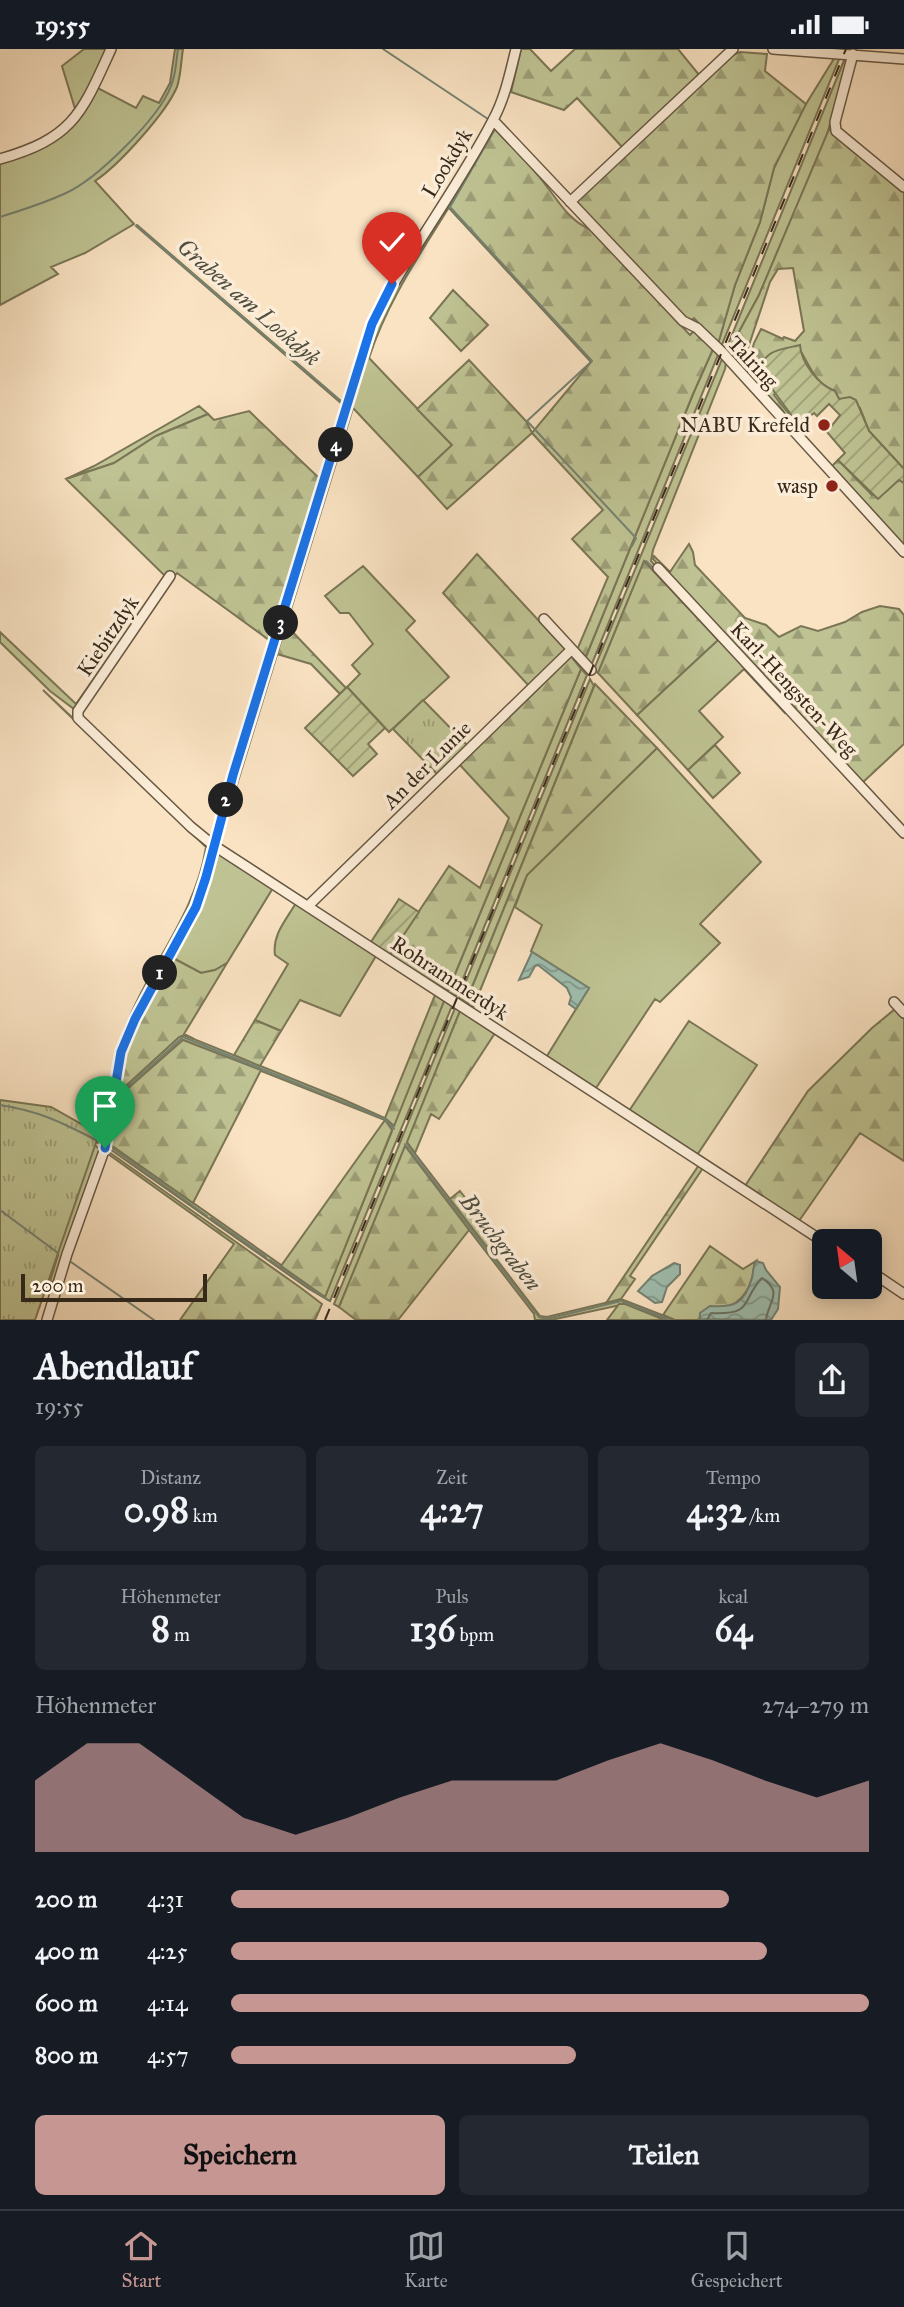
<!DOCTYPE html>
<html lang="de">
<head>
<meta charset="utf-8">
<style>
  :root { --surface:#171b24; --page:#242831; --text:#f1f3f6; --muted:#9ea1a6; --line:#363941; --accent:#c59692 }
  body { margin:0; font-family:"IM FELL Great Primer",serif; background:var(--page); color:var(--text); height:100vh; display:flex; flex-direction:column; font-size:26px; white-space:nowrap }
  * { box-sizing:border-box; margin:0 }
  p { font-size:23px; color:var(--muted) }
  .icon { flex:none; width:38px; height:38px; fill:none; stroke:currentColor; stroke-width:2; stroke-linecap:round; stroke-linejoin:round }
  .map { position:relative; height:1271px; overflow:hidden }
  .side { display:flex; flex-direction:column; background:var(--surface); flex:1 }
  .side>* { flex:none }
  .needle { width:46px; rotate:331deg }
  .buttons { position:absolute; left:812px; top:1180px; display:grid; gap:14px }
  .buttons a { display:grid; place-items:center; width:70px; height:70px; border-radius:10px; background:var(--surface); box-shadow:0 4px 18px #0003; font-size:35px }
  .scale { position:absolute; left:21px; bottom:18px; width:186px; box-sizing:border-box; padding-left:7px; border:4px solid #36291a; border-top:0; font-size:19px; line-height:24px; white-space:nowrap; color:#36291a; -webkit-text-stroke:5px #fcedd8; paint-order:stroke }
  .pin { position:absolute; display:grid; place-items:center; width:60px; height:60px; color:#fff; margin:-72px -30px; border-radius:50% 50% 50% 0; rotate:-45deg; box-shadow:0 0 7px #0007 }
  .pin .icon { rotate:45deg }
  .km { position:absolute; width:35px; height:35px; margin:-18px; border-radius:50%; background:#222; color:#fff; font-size:19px; line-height:35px; text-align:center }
  .round { display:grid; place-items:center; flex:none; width:74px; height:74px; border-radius:10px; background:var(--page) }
  .summary { display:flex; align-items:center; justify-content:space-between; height:119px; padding:0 35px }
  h1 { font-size:38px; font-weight:700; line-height:52px }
  .figures { display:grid; grid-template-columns:repeat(3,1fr); gap:10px; height:119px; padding:7px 35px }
  .figures div { display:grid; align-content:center; border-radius:10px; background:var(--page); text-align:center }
  .figures b { font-size:35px; font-weight:700 }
  .figures small { font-size:19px; font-weight:400 }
  .figures p { font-size:19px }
  .chart { height:196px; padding:14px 35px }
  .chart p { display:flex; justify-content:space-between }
  .chart svg { width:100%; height:126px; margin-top:7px; fill:var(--accent); opacity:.7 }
  .cta { display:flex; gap:14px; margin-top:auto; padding:14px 35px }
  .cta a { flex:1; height:80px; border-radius:10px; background:var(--accent); color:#111; font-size:28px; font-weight:700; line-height:80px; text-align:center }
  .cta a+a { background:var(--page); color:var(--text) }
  ul { padding:0 35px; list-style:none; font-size:23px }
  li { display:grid; grid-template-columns:112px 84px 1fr; align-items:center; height:52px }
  li i { height:18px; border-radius:9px; background:var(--accent) }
  .status { display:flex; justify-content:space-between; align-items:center; height:49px; padding:0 35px; background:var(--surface); direction:ltr }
  .status svg { height:19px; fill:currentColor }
  .menu { display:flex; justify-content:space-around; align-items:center; height:98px; border-top:2px solid var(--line); background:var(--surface); font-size:19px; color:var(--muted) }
  .menu a { display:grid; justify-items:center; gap:4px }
  .menu .selected { color:var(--accent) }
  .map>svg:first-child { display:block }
  .grass { fill:#bfc393; stroke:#7a7656; stroke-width:2 }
  .forest { fill:url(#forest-firs); stroke:#7a7656; stroke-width:2 }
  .park { fill:url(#park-tufts); stroke:#7a7656; stroke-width:2 }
  .garden { fill:url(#garden-furrows); stroke:#7a7656; stroke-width:2 }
  .water { fill:url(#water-waves); stroke:#758273; stroke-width:2 }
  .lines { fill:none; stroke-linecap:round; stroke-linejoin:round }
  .shore { stroke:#6a7464; stroke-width:2 }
  .stream { stroke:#758273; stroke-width:2 }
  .minor-casing { stroke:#675844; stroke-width:12 }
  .minor { stroke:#fcedd8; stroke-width:9 }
  .rail { stroke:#36291a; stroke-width:2; stroke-dasharray:12 12; stroke-linecap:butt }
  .route-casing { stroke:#fff; stroke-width:14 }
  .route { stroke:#1a73e8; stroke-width:9 }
  .poi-dot { fill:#8f2418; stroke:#fcedd8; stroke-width:2.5 }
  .labels { text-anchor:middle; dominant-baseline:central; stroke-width:7; stroke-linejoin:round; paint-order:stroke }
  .street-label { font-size:21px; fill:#36291a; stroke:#fcedd8 }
  .poi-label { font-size:21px; fill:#36291a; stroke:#fcedd8; text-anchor:end }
  .water-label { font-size:23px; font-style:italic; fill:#504e3f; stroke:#fcedd8 }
</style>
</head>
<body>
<div class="status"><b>19:55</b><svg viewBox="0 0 49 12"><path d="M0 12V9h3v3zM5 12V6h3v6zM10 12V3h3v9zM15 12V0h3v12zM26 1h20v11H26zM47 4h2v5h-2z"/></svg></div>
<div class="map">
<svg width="904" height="1271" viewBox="0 0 904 1271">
  <defs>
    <pattern id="forest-firs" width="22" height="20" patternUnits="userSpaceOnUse" patternTransform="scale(1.75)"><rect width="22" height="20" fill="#bfc393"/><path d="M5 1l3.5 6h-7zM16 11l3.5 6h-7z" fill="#9c9e77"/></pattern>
    <pattern id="park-tufts" width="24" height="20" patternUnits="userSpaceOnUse" patternTransform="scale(1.75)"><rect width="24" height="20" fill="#bfc393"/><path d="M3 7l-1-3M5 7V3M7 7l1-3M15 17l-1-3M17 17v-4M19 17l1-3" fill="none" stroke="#9c9e77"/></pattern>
    <pattern id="garden-furrows" width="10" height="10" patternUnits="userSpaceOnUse" patternTransform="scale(1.75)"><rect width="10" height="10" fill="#bfc393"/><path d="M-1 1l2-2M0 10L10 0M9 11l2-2" fill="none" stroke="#9c9e77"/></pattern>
    <pattern id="water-waves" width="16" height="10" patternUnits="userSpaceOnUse" patternTransform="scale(1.75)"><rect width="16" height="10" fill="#9fbeaf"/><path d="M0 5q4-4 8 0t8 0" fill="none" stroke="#829a8e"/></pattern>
  </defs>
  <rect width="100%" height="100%" fill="#fae3c3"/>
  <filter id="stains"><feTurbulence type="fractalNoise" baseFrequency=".00286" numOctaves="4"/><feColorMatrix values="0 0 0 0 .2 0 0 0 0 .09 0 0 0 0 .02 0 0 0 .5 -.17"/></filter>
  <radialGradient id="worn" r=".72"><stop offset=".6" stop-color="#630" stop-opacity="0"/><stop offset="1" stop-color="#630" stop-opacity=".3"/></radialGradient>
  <path class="grass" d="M84,0h24l-32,64 -22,21 22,-22 -14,-46z
    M175,0h8c-2,12 -2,26 -6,38 -11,26 -58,78 -82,94l39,43 -49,29 -34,14 7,7 -58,31v-143c25,-7 51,-14 69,-33 11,-11 19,-29 27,-42l40,21 7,-12 16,7 11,-20z
    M835,8h5l-119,290 -3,-3 17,-59 25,-63 14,-54 24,-51z
    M845,9h4l-23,80 -67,157 -32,59 -2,-2z
    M494,79c-3,15 -19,36 -28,51 -34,59 -76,113 -97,179l83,87 -34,32 -65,-69 -134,435 89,58h-2l-87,-57 2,-21 155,-502 21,-39 51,-75z
    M137,176l205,177 26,-81 23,-45 3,3 -16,26 -118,378 -4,-1 86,-278 -206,-178z
    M713,300l5,6 -127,311 -6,-7 108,-265z
    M722,310l4,4 -1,6 -72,181 -2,11 136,150 -2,2 -41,-44 -45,42 24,26 -35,33 -51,-55 81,-75 -74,-78 -46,111 -4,-4z
    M199,357l9,8 -52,22 -42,27 -48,16 28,-13z
    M363,517l52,55 -9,9 43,47 -60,55 -42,-45 13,-13 -8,-9 21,-21 -24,-31h-9l-15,-17z
    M0,583l76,72 37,-53 -1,6 -38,52 -24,-18 -50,-49z
    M581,620l6,6 -131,321 -8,-4 -2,3 -56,-40 58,36z
    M590,630l4,7 -128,316 -7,-4z
    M43,641l167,157 -18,63 -59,106 -30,127 -3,1 -49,-24 44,13 3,-3 8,-28 3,-1c4,-27 7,-53 18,-78 24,-60 69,-110 79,-176z
    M657,699l104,114 -61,62 20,19 -60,59 -5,-3 -59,89 -49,-32 42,-68 -58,-37 11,-26 -27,-18 12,-32z
    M220,805l225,144 -1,3 8,5 -122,295 -21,-12 -199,-140 1,-4 214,151 67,-165 -7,-11 -202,-80 -66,58v-4l62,-57 5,-2 158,64 43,19 9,7 50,-124 -68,-45 -36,60 -40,-16 -19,31 -26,-11 33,-56 -13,-9c-3,-20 11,-35 21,-52l-23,-15 -46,75 -12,7 -14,3 -30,-16 44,-100z
    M455,959l5,3 -53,132 133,173 7,1 74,-18 54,21h-10l-40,-16 -74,16h-16l-1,-6 -129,-167 -66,160 -5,-3z
    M689,972l68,44 -60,90 -68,-44z
    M94,1095l6,6 -45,133 -5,-2 8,-26 -58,-43z"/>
  <path class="forest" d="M521,0h9l21,22 24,-22h103l22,27 -77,72 -46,-50 -13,12 -53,-18z
    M740,3l27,2 -2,17 41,33 -32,64 -14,54 -25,63 -17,59 -24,-26 -5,4 -114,-120 158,-147z
    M495,80c14,15 29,29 42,45 16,18 30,47 53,55l100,106 5,-5 18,19 -20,45 -108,265 -8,-9 31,-73 -36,-38 31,-29 -71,-77 -85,76 -29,-32 34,-32 -35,-36 52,-49 57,61 6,12 59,-71 -142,-154z
    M829,80l75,61v279l-35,-38 -9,-23 -21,-9 -4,-8c-20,-7 -25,-25 -35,-41l-26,45 23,29 3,-2 5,7 -5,5 -4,-9 -50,-51 8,-31 7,-14 22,10 1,-2 11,4 9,-10 -11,-63 -15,1 -8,13 -24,72 -10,6 -9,-6 32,-59z
    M453,241l35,35 -27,26 -31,-33z
    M249,362l70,67 -50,162 -92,-67 -5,6 -8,-4 -98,-96 48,-16 42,-27 45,-19 7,-3 6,6z
    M838,411l34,35 27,-15 5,3v63l-73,-79z
    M689,495l4,8 2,13 50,53 21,7 13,12 22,-11 17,5 27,-9 17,-10 18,-6 19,3 5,6v129l-43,40 -208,-225 1,-3 16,16z
    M477,505l89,96 -37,36 -86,-93z
    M644,512l74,79 -81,75 -39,-42z
    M286,576l60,63 -6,6 -29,-30 -34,-10z
    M570,606l11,14 -133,322 -58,-36 59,-89 31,22 29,-70 -50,-54z
    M595,635l62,64 -130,127 -54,133 -7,-6z
    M715,696l25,28 -27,25 -25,-28z
    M171,908l30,16 14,-3 12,-7 -43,71 10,5 -10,-4 -5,2 -62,57 7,-41 8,-23z
    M435,946l9,6 -50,125 -9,-8z
    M895,960l9,10v142l-44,-28 -61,88 -54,-35 63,-95 64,-63z
    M460,962l35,22 -56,86 -8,-5 -16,39 -8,-11z
    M255,971l26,11 -21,35 -26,-11z
    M183,991l78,30 -68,133 -82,-58 -2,-5 8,-42z
    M385,1071l7,10 -67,167 -44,-31z
    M405,1097l64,84 -71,90h-42l-17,-13z
    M109,1103l192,136 21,16 -7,16h-135l54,-76 -126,-90z
    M699,1116l4,3 -73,108 5,3 -14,20 -15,4z
    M460,1142l37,48 -10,8 -37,-48z
    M710,1197l33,23 13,-8c-3,6 -2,10 -4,17 -7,27 -28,31 -52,41l2,1h-27l-12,-5z
    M619,1255h6l40,16h-58z"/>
  <path class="park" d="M423,651l45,46 -30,29 -45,-46z
    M0,1051l51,7 48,27 -64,186h-35z"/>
  <path class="garden" d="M800,296c1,17 18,40 35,46l4,8 11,-2 6,3 13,31 35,38v14l-5,-3 -21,19 -40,-39 7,-7 -18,-21 13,-17 -11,-11 -12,12 -3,-3 -5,4 1,7 -5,5 -5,-6 -2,1 -39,-53c6,-22 21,-21 41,-26z
    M347,638l38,41 -17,16 9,10 -24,22 -48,-48z
    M399,850l20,13 -29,43 -19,-13z"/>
  <path class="water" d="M532,903l57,36 -13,21 -7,-5 2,-7 -4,-9 -29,-23 -3,1 -6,11 -10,3z
    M756,1212l7,2 3,7 14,17 -2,22 -7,11 -71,-1v-6l10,-7c24,2 35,-3 42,-28 2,-7 0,-10 4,-17z
    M674,1214l6,2v9l-13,13 -5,15 -7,1 -17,-12 14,-15z"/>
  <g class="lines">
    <path class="shore" d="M707,1271l4,-7c44,2 29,-12 51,-35 22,14 6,24 4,42"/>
    <path class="stream" d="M383,0l105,70
      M494,81l-44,77 142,154 -65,60 109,117 -4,8
      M0,168c22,-7 45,-14 66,-24 31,-14 93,-75 105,-107 5,-11 5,-25 7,-37
      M137,177l205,176
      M646,512l7,7
      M122,1043l61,-55 202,82 9,10
      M0,1056c39,6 61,17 96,35l11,-33
      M405,1095l134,173 8,2 74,-18 49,19
      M111,1098l96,69
      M0,1161l58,43
      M211,1169l55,39
      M270,1211l58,40
      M71,1213l83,58"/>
    <g class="minor-casing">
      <path id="minor" d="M773,0l131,10
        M853,5l-18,68 1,9 68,56
        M493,71l190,201 14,7 25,24 182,200
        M0,110c73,-21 81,-44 111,-110
        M570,153l163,-153
        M658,519l246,265
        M170,527l-92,135v7l113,109 22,18 611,397
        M544,570l47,51
        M308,857l263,-256
        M894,953l10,11
        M870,1222l34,23
        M47,1271l20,-66 38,-106 16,-96 14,-34 61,-111 10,-30 27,-102 139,-451c35,-71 85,-134 121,-204 12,-22 17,-47 23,-71"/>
    </g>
    <use href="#minor" class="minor"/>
    <path class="rail" d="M325,1271l521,-1271"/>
  </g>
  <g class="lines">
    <g class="route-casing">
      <path id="route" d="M105,1099l16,-96 14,-33 61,-112 10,-30 27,-102 139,-451 20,-40"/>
    </g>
    <use href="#route" class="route"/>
  </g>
  <g class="poi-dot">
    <circle cx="824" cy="376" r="7"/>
    <circle cx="832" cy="437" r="7"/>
  </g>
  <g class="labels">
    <g class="street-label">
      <text transform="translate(447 114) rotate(-59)">Lookdyk</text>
      <text transform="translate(753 313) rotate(47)">Talring</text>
      <text transform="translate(108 587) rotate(-56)">Kiebitzdyk</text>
      <text transform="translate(794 640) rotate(47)">Karl-Hengsten-Weg</text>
      <text transform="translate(427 716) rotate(-45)">An der Lunie</text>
      <text transform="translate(450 929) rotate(33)">Rohrammerdyk</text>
    </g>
    <g class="poi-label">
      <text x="810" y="376">NABU Krefeld</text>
      <text x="818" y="437">wasp</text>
    </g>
    <g class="water-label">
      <text transform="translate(249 253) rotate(41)">Graben am Lookdyk</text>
      <text transform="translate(501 1193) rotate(52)">Bruchgraben</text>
    </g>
  </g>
  <rect width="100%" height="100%" filter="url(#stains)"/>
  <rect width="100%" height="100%" fill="url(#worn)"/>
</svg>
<div class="buttons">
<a><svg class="needle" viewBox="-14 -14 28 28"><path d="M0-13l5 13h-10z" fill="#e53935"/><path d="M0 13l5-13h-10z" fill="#9ea1a6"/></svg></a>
</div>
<div class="scale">200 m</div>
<div class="pin" style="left:105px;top:1099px;background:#1e9e55"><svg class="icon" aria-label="arrive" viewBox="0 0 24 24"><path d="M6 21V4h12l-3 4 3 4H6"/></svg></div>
<div class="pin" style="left:392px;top:235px;background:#d93025"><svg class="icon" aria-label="check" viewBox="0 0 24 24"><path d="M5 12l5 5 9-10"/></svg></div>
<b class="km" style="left:160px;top:924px">1</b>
<b class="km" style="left:226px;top:751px">2</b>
<b class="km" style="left:281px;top:574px">3</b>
<b class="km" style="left:336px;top:396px">4</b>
</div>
<section class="side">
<div class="summary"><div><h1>Abendlauf</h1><p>19:55</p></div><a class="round"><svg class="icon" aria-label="share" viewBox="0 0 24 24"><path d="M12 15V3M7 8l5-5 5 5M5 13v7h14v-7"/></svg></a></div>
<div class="figures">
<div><p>Distanz</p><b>0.98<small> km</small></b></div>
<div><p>Zeit</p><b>4:27</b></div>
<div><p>Tempo</p><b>4:32<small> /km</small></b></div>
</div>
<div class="figures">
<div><p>Höhenmeter</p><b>8<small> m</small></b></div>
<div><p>Puls</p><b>136<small> bpm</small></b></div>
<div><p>kcal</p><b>64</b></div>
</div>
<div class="chart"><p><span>Höhenmeter</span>274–279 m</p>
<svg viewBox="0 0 160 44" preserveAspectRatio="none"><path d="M0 44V19L10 6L20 6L30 19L40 32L50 38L60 32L70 25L80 19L90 19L100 19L110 12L120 6L130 12L140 19L150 25L160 19V44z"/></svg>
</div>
<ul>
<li><b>200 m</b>4:31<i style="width:78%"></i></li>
<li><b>400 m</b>4:25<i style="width:84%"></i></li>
<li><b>600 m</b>4:14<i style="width:100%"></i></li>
<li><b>800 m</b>4:57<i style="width:54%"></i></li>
</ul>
<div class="cta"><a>Speichern</a><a>Teilen</a></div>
</section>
<nav class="menu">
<a class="selected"><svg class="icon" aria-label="home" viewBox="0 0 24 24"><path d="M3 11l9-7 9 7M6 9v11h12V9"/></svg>Start</a>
<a><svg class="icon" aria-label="map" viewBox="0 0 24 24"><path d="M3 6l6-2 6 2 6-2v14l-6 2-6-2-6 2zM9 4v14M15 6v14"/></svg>Karte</a>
<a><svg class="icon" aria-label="saved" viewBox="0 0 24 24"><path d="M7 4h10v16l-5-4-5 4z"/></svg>Gespeichert</a>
</nav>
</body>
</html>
